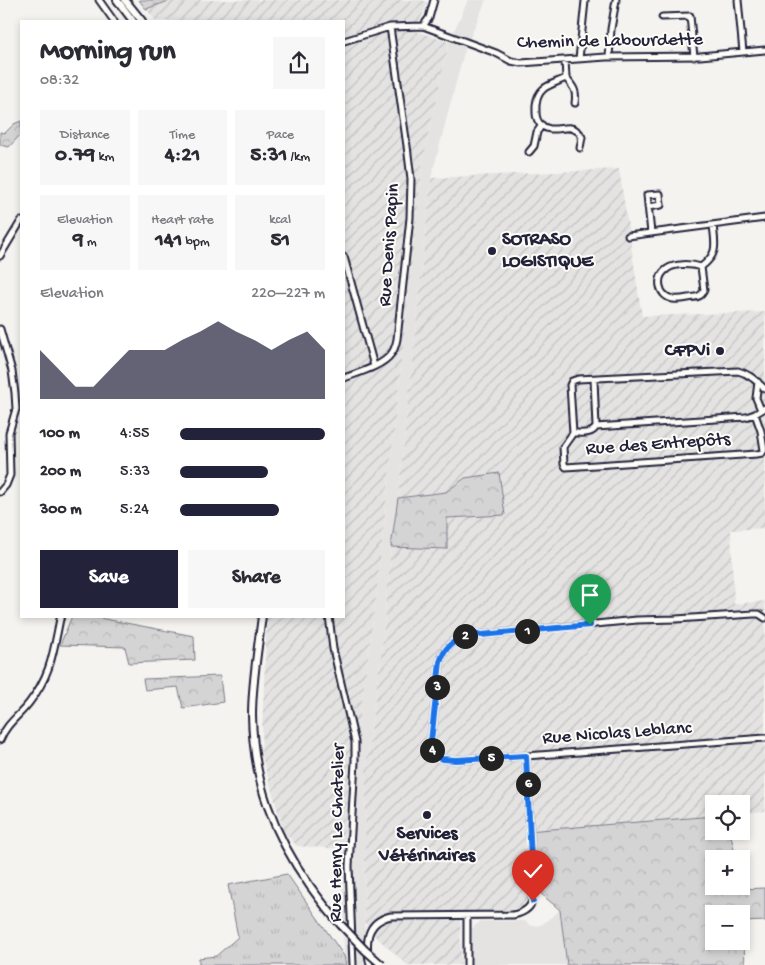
<!DOCTYPE html>
<html lang="en">
<head>
<meta charset="utf-8">
<style>
  :root { --surface:#fff; --page:#f7f7f7; --text:#2b2b33; --muted:#7c7c81; --accent:#22223b }
  body { margin:0; font-family:"Gochi Hand",sans-serif; background:var(--page); color:var(--text); height:100vh; display:flex; flex-direction:column; font-size:19px; white-space:nowrap }
  * { box-sizing:border-box; margin:0 }
  p { font-size:16px; color:var(--muted) }
  .icon { flex:none; width:28px; height:28px; fill:none; stroke:currentColor; stroke-width:2; stroke-linecap:round; stroke-linejoin:round }
  .map { position:relative; flex:1; overflow:hidden }
  .side { position:absolute; left:20px; top:20px; width:325px; height:598px; display:flex; flex-direction:column; background:var(--surface); border-radius:0px; box-shadow:0 2px 8px #0003 }
  .side>* { flex:none }
  .fabs { position:absolute; left:705px; top:795px; display:grid; gap:10px }
  .fabs a { display:grid; place-items:center; width:45px; height:45px; border-radius:0px; background:var(--surface); box-shadow:0 2px 8px #0003; font-size:25px }
  .pin { position:absolute; display:grid; place-items:center; width:42px; height:42px; color:#fff; margin:-51px -21px; border-radius:50% 50% 50% 0; rotate:-45deg; box-shadow:0 0 5px #0007 }
  .pin .icon { rotate:45deg }
  .km { position:absolute; width:25px; height:25px; margin:-12px; border-radius:50%; background:#222; color:#fff; font-size:14px; line-height:25px; text-align:center }
  .round { display:grid; place-items:center; flex:none; width:52px; height:52px; border-radius:0px; background:var(--page) }
  .summary { display:flex; align-items:center; justify-content:space-between; height:85px; padding:0 20px }
  h1 { font-size:28px; font-weight:700; line-height:38px }
  .metrics { display:grid; grid-template-columns:repeat(3,1fr); gap:8px; height:85px; padding:5px 20px }
  .metrics div { display:grid; align-content:center; border-radius:0px; background:var(--page); text-align:center }
  .metrics b { font-size:21px; font-weight:700 }
  .metrics small { font-size:14px; font-weight:400 }
  .metrics p { font-size:14px }
  .chart { height:140px; padding:10px 20px }
  .chart p { display:flex; justify-content:space-between }
  .chart svg { width:100%; height:90px; margin-top:5px; fill:var(--accent); opacity:.7 }
  .cta { display:flex; gap:10px; margin-top:auto; padding:10px 20px }
  .cta a { flex:1; height:58px; border-radius:0px; background:var(--accent); color:#fff; font-size:20px; font-weight:700; line-height:58px; text-align:center }
  .cta a+a { background:var(--page); color:var(--text) }
  ul { padding:0 20px; list-style:none; font-size:16px }
  li { display:grid; grid-template-columns:80px 60px 1fr; align-items:center; height:38px }
  li i { height:12px; border-radius:6px; background:var(--accent) }
  .map>svg:first-child { display:block }
  .built { fill:#e4e3e2 }
  .industrial { fill:url(#industrial-furrows) }
  .grass { fill:url(#grass-tufts); stroke:#7c7b88 }
  .forest { fill:url(#forest-crowns); stroke:#7c7b88; fill-rule:evenodd }
  .lines { fill:none; stroke-linecap:round; stroke-linejoin:round }
  .minor-casing { stroke:#22223b; stroke-width:9 }
  .major-casing { stroke:#22223b; stroke-width:10 }
  .minor { stroke:#fdfcf7; stroke-width:5 }
  .major { stroke:#fdfcf7; stroke-width:6 }
  .major-bridge-casing { stroke:#22223b; stroke-width:10; stroke-linecap:butt }
  .major-bridge { stroke:#fdfcf7; stroke-width:6 }
  .route-casing { stroke:#fff; stroke-width:10 }
  .route { stroke:#1a73e8; stroke-width:6 }
  .poi-dot { fill:#22223b; stroke:#fdfcf7; stroke-width:2 }
  .labels { text-anchor:middle; dominant-baseline:central; stroke-width:4; stroke-linejoin:round; paint-order:stroke }
  .street-label { font-size:19px; fill:#22223b; stroke:#fdfcf7 }
  .poi-label { font-size:19px; font-weight:bold; fill:#22223b; stroke:#fdfcf7; text-anchor:start }
</style>
</head>
<body>
<div class="map">
<svg width="765" height="965" viewBox="0 0 765 965">
  <defs>
    <pattern id="industrial-furrows" width="10" height="10" patternUnits="userSpaceOnUse" patternTransform="scale(1.25)"><rect width="10" height="10" fill="#e4e3e2"/><path d="M-1 1l2-2M0 10L10 0M9 11l2-2" fill="none" stroke="#c3c2c3"/></pattern>
    <pattern id="grass-tufts" width="24" height="20" patternUnits="userSpaceOnUse" patternTransform="scale(1.25)"><rect width="24" height="20" fill="#d5d4d5"/><path d="M3 7l-1-3M5 7V3M7 7l1-3M15 17l-1-3M17 17v-4M19 17l1-3" fill="none" stroke="#b7b6b8"/></pattern>
    <pattern id="forest-crowns" width="20" height="18" patternUnits="userSpaceOnUse" patternTransform="scale(1.25)"><rect width="20" height="18" fill="#d5d4d5"/><path d="M2 6a3 3 0 1 1 6 0M12 15a3 3 0 1 1 6 0" fill="none" stroke="#b7b6b8"/></pattern>
  </defs>
  <rect width="100%" height="100%" fill="#f4f3ef"/>
  <filter id="ink" filterUnits="userSpaceOnUse"><feTurbulence type="fractalNoise" baseFrequency=".02" numOctaves="2"/><feDisplacementMap in="SourceGraphic" scale="10" xChannelSelector="R" yChannelSelector="G"/><feConvolveMatrix kernelMatrix="1 2 1 2 8 2 1 2 1" color-interpolation-filters="sRGB"/></filter>
  <g filter="url(#ink)">
    <path class="built" d="M468,0h18l-22,52 -33,126 -33,320 -7,49 -9,98 -16,122 -2,155 5,43h-23l-2,-9 -2,-107 35,-259 46,-430 26,-118z
      M560,910l7,55h-95l-1,-36 10,-8h44l7,5 9,-1z"/>
    <path class="industrial" d="M172,0h250l6,3 -13,28 34,11 -26,118 -46,430 -35,259 -45,-3 -13,-14 -23,-78 6,-138h77v-595h-188l-10,-12z
      M619,169l23,147 123,-4v216l-34,2 3,74 31,-3v210l-24,2v-9h-27v12l-187,15 3,69 -6,6 -13,4 -51,2 1,53h-54l-32,-29 -11,-14 2,-155 16,-122 9,-98 55,2 1,-31 58,-4 -40,-36 -19,14 -48,6 33,-320z"/>
    <path class="grass" d="M287,874l57,82 2,9h-147v-7l17,-2 22,-19 -10,-52z"/>
    <path class="forest" d="M139,0h33l-26,9z
      M21,121v13l-12,13 -9,-2v-13l5,1 9,-9z
      M499,473l6,42 -58,3v31l-56,-2 7,-49 48,-6 19,-14z
      M72,616h17l105,20 1,24 -66,3 -4,-16 -65,-2z
      M220,676l3,26 -40,6 -5,-21 -33,3 -2,-11z
      M714,816v15h16l6,28h-22v27h27l1,3 23,-1v33l-22,1 2,43h-178l-7,-55 -21,-18 -9,8 -3,-69zM714,914h27v27h-27z"/>
    <g class="lines">
      <g class="minor-casing">
        <path id="minor" d="M99,0l15,21
          M738,0l5,52
          M662,17l28,-1 4,41
          M423,26l6,-8 5,-18
          M344,41l46,-14 33,-1 73,27 15,8 10,2 85,-6 94,-1 65,-6
          M609,57l2,-28 5,-29
          M579,59l6,-58
          M565,60l1,18c-15,7 -28,8 -30,27 0,7 -1,13 4,19 12,12 27,-2 37,7 3,1 3,4 5,6l-2,11
          M566,78c7,9 11,12 9,25
          M529,152l5,-6 3,-14 5,-7
          M648,207l13,-2 -1,-11 -13,1 4,38
          M628,236l137,-18
          M0,256l21,-35
          M344,257l30,109
          M701,267l3,23c-3,8 -9,7 -16,8 -5,1 -10,2 -15,1 -15,-3 -18,-22 -6,-30 8,-6 24,-5 34,-2 18,-14 14,-22 12,-42
          M0,329l12,42 3,22 1,16 -7,24 1,42 -4,10 -6,7
          M344,378c13,-5 39,-12 47,-24 4,-4 5,-10 6,-15l13,-121 1,-39 -4,-33 -17,-119
          M594,379l2,48 150,-10 9,-3 10,-6
          M758,382l-2,16 5,12
          M573,433l-10,14 1,17 2,3 191,-13 5,-1 2,-3 -3,-19 -6,-17
          M573,433l-3,-48 2,-4 6,-2 160,-8c12,3 18,10 27,18
          M573,433c8,0 19,2 23,-6
          M329,616l4,33 22,93v20l-6,104 4,99
          M765,618l-6,-4h-5l-78,5 -39,1 -156,15 -9,-3c-17,10 -25,10 -32,30l-9,79 2,9 5,7 4,2 14,1 70,-4 239,-18
          M0,740c6,-16 19,-24 29,-37 22,-28 24,-50 31,-84l2,-3
          M370,965c-5,-22 -5,-43 21,-49l122,-1c10,-2 19,-7 20,-18l-7,-141
          M467,965v-49"/>
      </g>
      <g class="major-casing">
        <path id="major" d="M117,0l16,21
          M125,0l17,21
          M262,616c-4,33 -10,66 -10,99 1,65 21,119 58,171 10,14 20,27 31,39"/>
      </g>
      <use href="#minor" class="minor"/>
      <use href="#major" class="major"/>
      <g class="major-bridge-casing">
        <path id="major-bridge" d="M341,925l24,25 17,15"/>
      </g>
      <use href="#major-bridge" class="major-bridge"/>
    </g>
  </g>
  <g class="lines" filter="url(#ink)">
    <g class="route-casing">
      <path id="route" d="M533,901l-7,-145 -70,4 -14,-1 -4,-2 -4,-4 -2,-5 -1,-7 9,-79c7,-20 15,-20 32,-30l9,3 109,-10"/>
    </g>
    <use href="#route" class="route"/>
  </g>
  <g class="poi-dot">
    <circle cx="492" cy="251" r="5"/>
    <circle cx="720" cy="351" r="5"/>
    <circle cx="427" cy="815" r="5"/>
  </g>
  <g class="labels">
    <g class="street-label">
      <text transform="translate(610 42) rotate(-1)">Chemin de Labourdette</text>
      <text transform="translate(390 245) rotate(-86)">Rue Denis Papin</text>
      <text transform="translate(658 445) rotate(-4)">Rue des Entrepôts</text>
      <text transform="translate(617 734) rotate(-4)">Rue Nicolas Leblanc</text>
      <text transform="translate(338 833) rotate(-89)">Rue Henry Le Chatelier</text>
    </g>
    <g class="poi-label">
      <text x="502" y="240">SOTRASO<tspan x="502" dy="22">LOGISTIQUE</tspan></text>
      <text x="710" y="351" text-anchor="end">CFPVi</text>
      <text x="427" y="834" text-anchor="middle">Services<tspan x="427" dy="22">Vétérinaires</tspan></text>
    </g>
  </g>
</svg>
<div class="fabs">
<a><svg class="icon" aria-label="locate" viewBox="0 0 24 24"><circle cx="12" cy="12" r="6"/><path d="M12 2v4M12 18v4M2 12h4M18 12h4"/></svg></a>
<a>+</a>
<a>−</a>
</div>
<div class="pin" style="left:590px;top:625px;background:#1e9e55"><svg class="icon" aria-label="arrive" viewBox="0 0 24 24"><path d="M6 21V4h12l-3 4 3 4H6"/></svg></div>
<div class="pin" style="left:533px;top:901px;background:#d93025"><svg class="icon" aria-label="check" viewBox="0 0 24 24"><path d="M5 12l5 5 9-10"/></svg></div>
<b class="km" style="left:527px;top:631px">1</b>
<b class="km" style="left:465px;top:636px">2</b>
<b class="km" style="left:437px;top:687px">3</b>
<b class="km" style="left:432px;top:750px">4</b>
<b class="km" style="left:491px;top:758px">5</b>
<b class="km" style="left:528px;top:784px">6</b>
<section class="side">
<div class="summary"><div><h1>Morning run</h1><p>08:32</p></div><a class="round"><svg class="icon" aria-label="share" viewBox="0 0 24 24"><path d="M12 15V3M7 8l5-5 5 5M5 13v7h14v-7"/></svg></a></div>
<div class="metrics">
<div><p>Distance</p><b>0.79<small> km</small></b></div>
<div><p>Time</p><b>4:21</b></div>
<div><p>Pace</p><b>5:31<small> /km</small></b></div>
</div>
<div class="metrics">
<div><p>Elevation</p><b>9<small> m</small></b></div>
<div><p>Heart rate</p><b>141<small> bpm</small></b></div>
<div><p>kcal</p><b>51</b></div>
</div>
<div class="chart"><p><span>Elevation</span>220–227 m</p>
<svg viewBox="0 0 160 44" preserveAspectRatio="none"><path d="M0 44V20L10 29L20 38L30 38L40 29L50 20L60 20L70 20L80 15L90 11L100 6L110 11L120 15L130 20L140 15L150 11L160 20V44z"/></svg>
</div>
<ul>
<li><b>100 m</b>4:55<i style="width:100%"></i></li>
<li><b>200 m</b>5:33<i style="width:61%"></i></li>
<li><b>300 m</b>5:24<i style="width:68%"></i></li>
</ul>
<div class="cta"><a>Save</a><a>Share</a></div>
</section>
</div>
</body>
</html>
